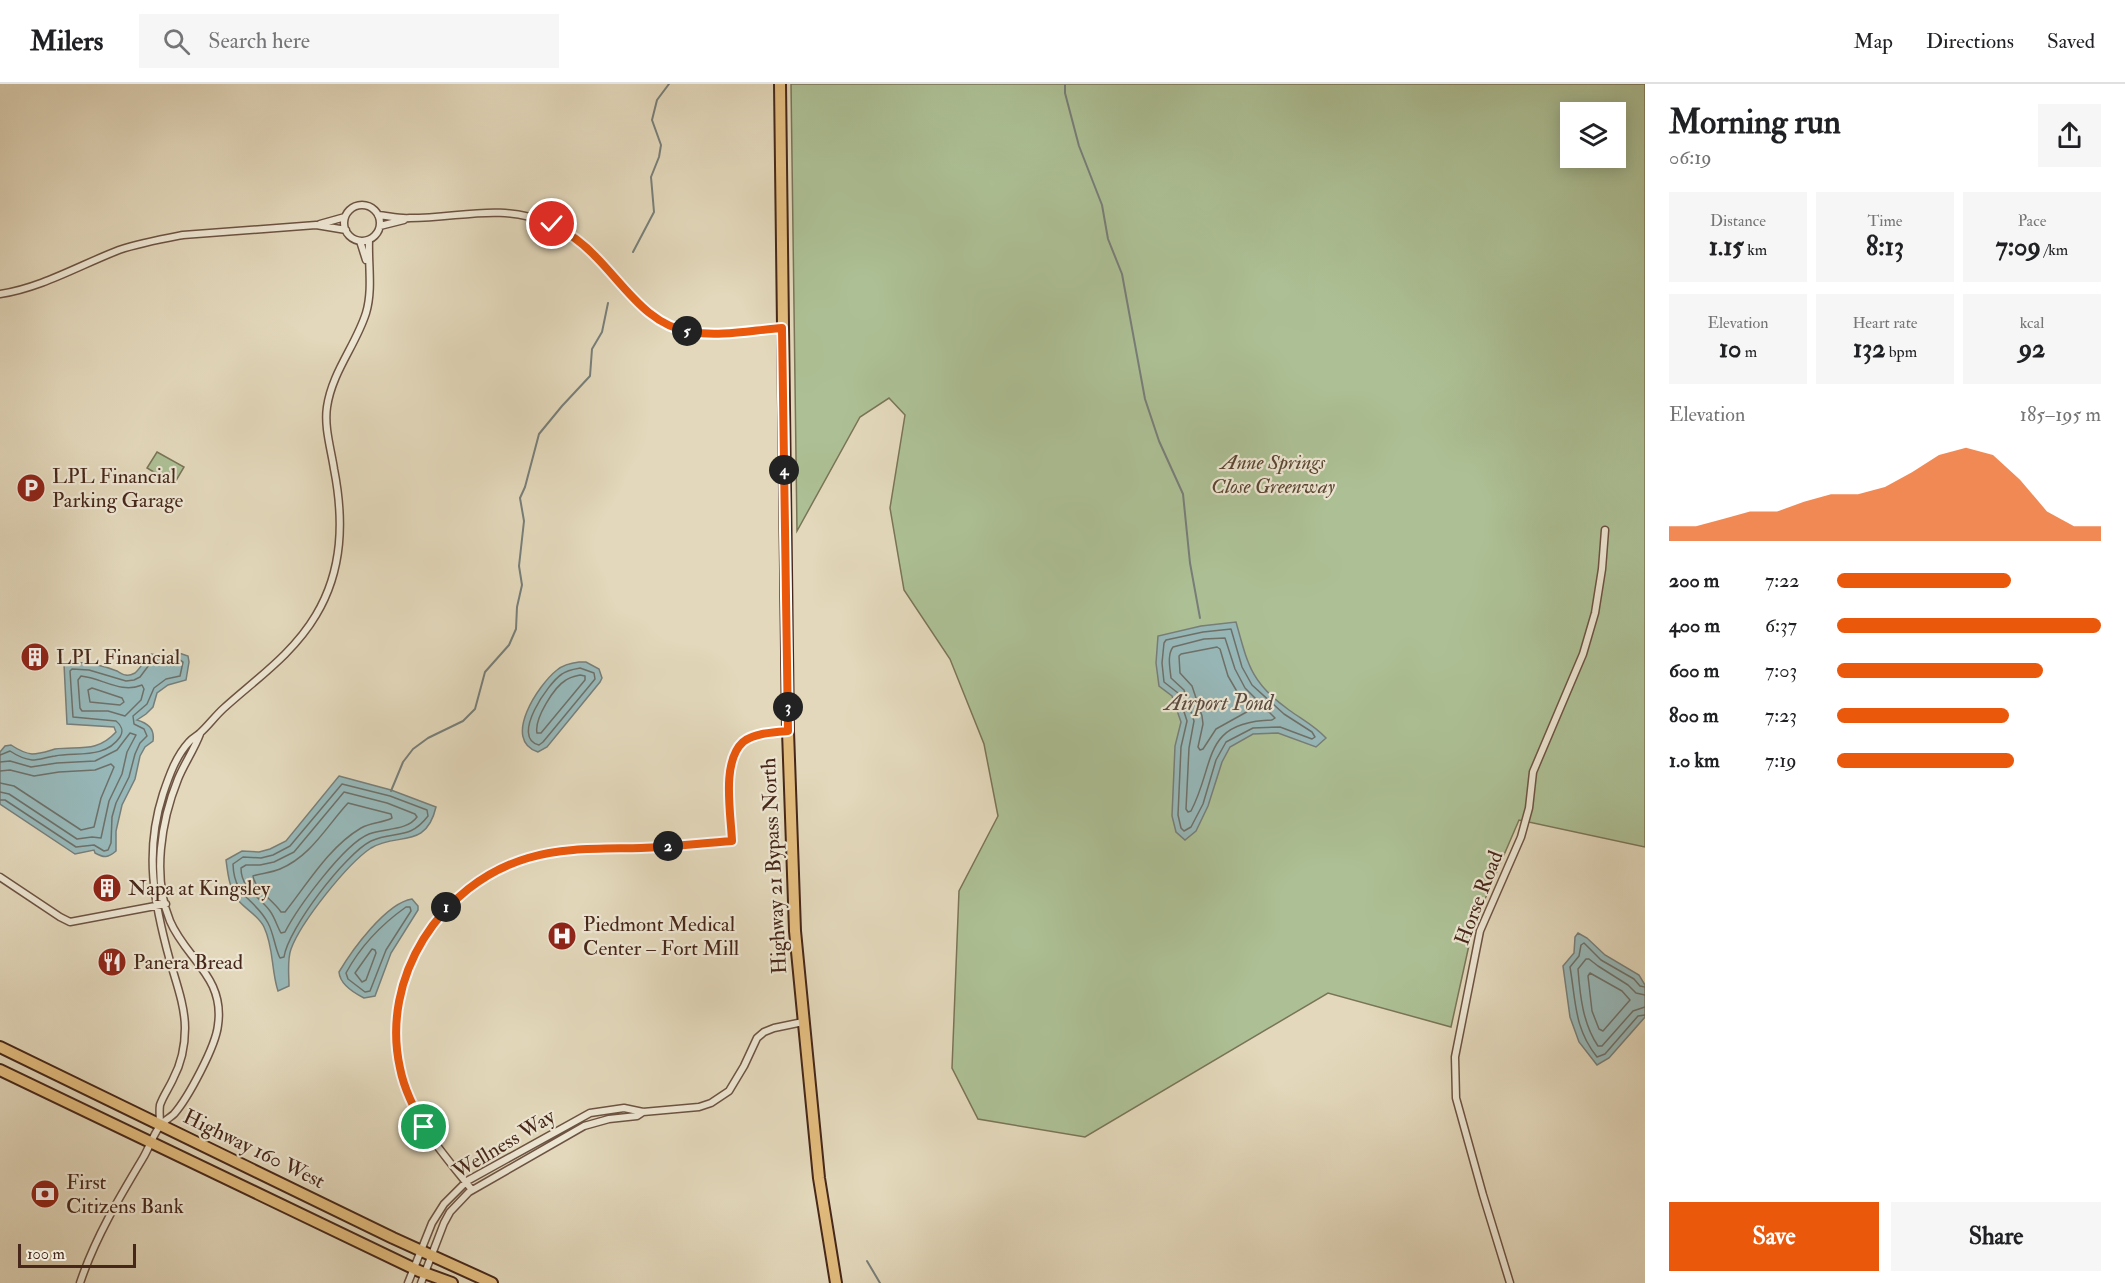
<!DOCTYPE html>
<html lang="en">
<head>
<meta charset="utf-8">
<style>
  :root { --surface:#fff; --page:#f6f6f6; --text:#202124; --muted:#757577; --line:#e0e0e0; --accent:#ea580c }
  body { margin:0; font-family:"IM FELL Double Pica",serif; background:var(--page); color:var(--text); height:100vh; display:flex; flex-direction:column; font-size:22px; white-space:nowrap }
  * { box-sizing:border-box; margin:0 }
  p { font-size:20px; color:var(--muted) }
  .icon { flex:none; width:33px; height:33px; fill:none; stroke:currentColor; stroke-width:2; stroke-linecap:round; stroke-linejoin:round }
  .map { position:relative; flex:1; overflow:hidden }
  .side { display:flex; flex-direction:column; background:var(--surface); width:480px }
  .side>* { flex:none }
  .tools { position:absolute; left:1560px; top:18px; display:grid; gap:12px }
  .tools a { display:grid; place-items:center; width:66px; height:66px; border-radius:0px; background:var(--surface); box-shadow:0 3px 15px #0003; font-size:30px }
  .scale { position:absolute; left:18px; bottom:15px; width:118px; box-sizing:border-box; padding-left:6px; border:3px solid #462719; border-top:0; font-size:16px; line-height:21px; white-space:nowrap; color:#462719; -webkit-text-stroke:4px #ede6d3; paint-order:stroke }
  .pin { position:absolute; display:grid; place-items:center; width:51px; height:51px; color:#fff; margin:-26px; border:3px solid #fff; border-radius:50%; box-shadow:0 2px 6px #0007 }
  .km { position:absolute; width:30px; height:30px; margin:-15px; border-radius:50%; background:#222; color:#fff; font-size:16px; line-height:30px; text-align:center }
  .round { display:grid; place-items:center; flex:none; width:63px; height:63px; border-radius:0px; background:var(--page) }
  .head { display:flex; align-items:center; justify-content:space-between; height:102px; padding:0 24px }
  h1 { font-size:33px; font-weight:800; line-height:45px }
  .stats { display:grid; grid-template-columns:repeat(3,1fr); gap:9px; height:102px; padding:6px 24px }
  .stats div { display:grid; align-content:center; border-radius:0px; background:var(--page); text-align:center }
  .stats b { font-size:26px; font-weight:800 }
  .stats small { font-size:16px; font-weight:400 }
  .stats p { font-size:16px }
  .chart { height:168px; padding:12px 24px }
  .chart p { display:flex; justify-content:space-between }
  .chart svg { width:100%; height:108px; margin-top:6px; fill:var(--accent); opacity:.7 }
  .button { display:flex; gap:12px; margin-top:auto; padding:12px 24px }
  .button a { flex:1; height:69px; border-radius:0px; background:var(--accent); color:#fff; font-size:24px; font-weight:800; line-height:69px; text-align:center }
  .button a+a { background:var(--page); color:var(--text) }
  ul { padding:0 24px; list-style:none; font-size:20px }
  li { display:grid; grid-template-columns:96px 72px 1fr; align-items:center; height:45px }
  li i { height:15px; border-radius:8px; background:var(--accent) }
  header { display:flex; align-items:center; gap:36px; box-sizing:border-box; height:84px; padding:0 30px; background:var(--surface); border-bottom:2px solid var(--line) }
  header strong { font-size:28px }
  nav { display:flex; gap:33px; margin-inline-start:auto; font-size:21px }
  .search { width:420px; height:54px; background:var(--page); display:flex; align-items:center; gap:15px; box-sizing:border-box; padding:0 21px; border-radius:0px; color:var(--muted); font-size:22px }
  main { display:flex; flex:1; min-height:0 }
  .map>svg:first-child { display:block }
  .green { fill:#adc095; stroke:#7a7457; stroke-width:1.5; fill-rule:evenodd }
  .water { fill:#97b8b9; stroke:#777e79; stroke-width:1.5 }
  .lines { fill:none; stroke-linecap:round; stroke-linejoin:round }
  .shore { stroke:#6e7069; stroke-width:1.5 }
  .stream { stroke:#777e79; stroke-width:2 }
  .street-casing { stroke:#6d5342; stroke-width:9 }
  .primary-casing { stroke:#462719; stroke-width:14 }
  .street { stroke:#ede6d3; stroke-width:6 }
  .primary { stroke:#e2bc7e; stroke-width:10 }
  .route-casing { stroke:#fff; stroke-width:12 }
  .route { stroke:#ea580c; stroke-width:8 }
  .labels { text-anchor:middle; dominant-baseline:central; stroke-width:4.5; stroke-linejoin:round; paint-order:stroke }
  .park-label { font-size:21px; font-style:italic; fill:#5b4632; stroke:#ede6d3 }
  .poi-label { font-size:21px; fill:#462719; stroke:#ede6d3; text-anchor:start }
  .street-label { font-size:21px; fill:#462719; stroke:#ede6d3 }
  .water-label { font-size:22px; font-style:italic; fill:#5a4b41; stroke:#ede6d3 }
</style>
</head>
<body>
<header>
<strong>Milers</strong>
<div class="search"><svg class="icon" aria-label="search" viewBox="0 0 24 24"><circle cx="10" cy="10" r="6"/><path d="M15 15l6 6"/></svg>Search here</div>
<nav><a>Map</a><a>Directions</a><a>Saved</a></nav>
</header>
<main>
<div class="map">
<svg width="1645" height="1199" viewBox="0 0 1645 1199">
  <rect width="100%" height="100%" fill="#e3d8bb"/>
  <filter id="stains"><feTurbulence type="fractalNoise" baseFrequency=".00333" numOctaves="4"/><feColorMatrix values="0 0 0 0 .2 0 0 0 0 .09 0 0 0 0 .02 0 0 0 .5 -.17"/></filter>
  <radialGradient id="worn" r=".72"><stop offset=".6" stop-color="#630" stop-opacity="0"/><stop offset="1" stop-color="#630" stop-opacity=".3"/></radialGradient>
  <path class="green" d="M791,0h854v763l-126,-27 -46,107 -22,100 -123,-34 -243,144 -107,-18 -26,-51 7,-177 39,-75 -14,-72 -34,-85 -46,-69 -14,-82 15,-93 -16,-17 -29,19 -63,114zM1570,28h46v46h-46z
    M157,368l27,15 -10,17 -27,-16z"/>
  <path class="water" d="M1236,538c12,43 15,61 53,88 14,10 26,16 37,28l-10,9 -38,-14 -25,1 -23,13 -8,15 -14,44 -12,25 -11,9 -9,-8 -4,-16 3,-70 6,-24 -9,-26 -13,-10 -3,-23 2,-27 43,-10z
    M179,569l9,3 1,6 -3,18 -18,5 -11,8 -4,14 -7,7 -9,6c10,3 18,8 16,21l-8,6 -5,9 -5,23 -13,26 -6,26v20c-8,7 -12,7 -21,2l-1,-3 -19,4 -75,-50v-52l5,-6 6,-1c6,4 13,8 21,9 8,0 16,-3 23,-5 24,-3 42,4 61,-17l-2,-5 -47,-3 -3,-60c17,-4 37,1 53,7 2,1 6,4 9,4 2,1 7,-1 9,-2 6,-5 9,-13 16,-19l14,2z
    M579,578h7l13,7 3,9 -2,4 -53,65 -9,5c-37,-12 1,-68 19,-82 6,-5 14,-7 22,-8z
    M339,692l52,14 45,17c-10,43 -39,25 -65,41 -24,16 -70,74 -80,101 -4,11 -2,26 -2,37l-11,5c-7,-21 -4,-43 -14,-64 -6,-12 -18,-17 -26,-27 -9,-13 -10,-25 -12,-40l16,-9 17,1 11,-3 16,-8z
    M412,815l6,7v4l-27,43 -16,43 -11,2c-10,-5 -24,-13 -25,-26 13,-22 47,-69 73,-73z
    M1578,849l9,5 18,17 34,20 6,10v32l-36,41 -12,7 -18,-23 -9,-25 -7,-51 11,-13 1,-16z"/>
  <g class="lines">
    <path class="shore" d="M1231,545l11,38 10,18 32,29 28,18 3,5 -3,2 -32,-12 -27,1 -27,14 -10,18 -13,44 -12,23 -7,4 -3,-3 -3,-13 3,-68 6,-26 -9,-28 -14,-11 -2,-19 2,-20 2,-3 37,-8z
      M1225,554l10,31 10,19 30,30 -3,2c-71,2 -56,43 -81,91l-3,1 -2,-3 3,-61 5,-27 -10,-31 -13,-12c-1,-10 -4,-23 2,-31l31,-8z
      M1217,563l3,2 8,27 11,19 13,14 -36,20 -13,20 -3,1 -2,-3 5,-23 -1,-8 -10,-30 -12,-13 -1,-17 2,-2z
      M580,584l14,5 1,6 -52,63 -4,3c-29,-7 9,-62 23,-71 5,-4 12,-5 18,-6z
      M580,591l5,1v4l-44,53h-4c-3,-14 17,-46 29,-53 4,-3 10,-4 14,-5z
      M81,592c21,2 40,18 61,9l2,4 -3,11 -16,16 -17,-5h-26l-2,-3 -2,-28z
      M92,604l30,10 2,4 -4,3 -30,-3 -2,-12z
      M0,671l10,-4c6,4 14,8 22,9 7,0 15,-3 23,-4 22,-4 50,3 65,-19 4,-6 1,-12 -4,-16l-43,-4 -3,-46 2,-2 17,1 37,11 8,-1 6,-3 12,-16 14,1 13,-3 4,3 -3,14 -14,3 -12,9 -7,16 -14,12 1,8 10,5 3,7 -7,7 -5,11 -6,23 -13,26 -4,14 -1,26 -3,7 -4,1 -10,-6 -18,2 -71,-47h-5
      M0,678l10,-1 21,6 26,-4 38,-2 22,-11 13,-17 6,2 -9,17 -5,22 -13,27 -8,37 -9,-1 -15,2 -68,-45 -9,-2
      M0,687l10,-1 24,6 25,-4 36,-2 16,-6 3,3 -13,31 -7,29 -13,3 -67,-44 -14,-3
      M342,700l48,12 37,14 1,6c-19,25 -34,14 -57,25 -26,13 -83,88 -87,116l-4,1c-5,-9 -6,-24 -12,-35 -13,-25 -34,-25 -35,-59l10,-7 18,1 12,-3 17,-9z
      M344,708l43,11 28,11 2,3c-10,14 -33,11 -48,17 -25,10 -71,73 -84,98l-4,1c-4,-7 -6,-15 -11,-22 -11,-15 -29,-22 -29,-43l5,-3h14l14,-3 20,-10z
      M348,719l43,11 1,4c-9,5 -21,4 -31,10 -32,19 -53,55 -76,84h-4c-8,-12 -26,-22 -28,-36 8,-3 18,-3 27,-7 31,-13 46,-42 68,-66z
      M406,823h4l1,4 -25,39 -16,41 -5,1 -17,-13 -2,-6c14,-26 36,-49 60,-66z
      M372,865l3,1 1,3 -10,27 -4,2 -7,-9z
      M1590,889l32,18 8,9 -27,31 -4,-2 -7,-18 -4,-35z
      M1645,903l-5,-1 -6,-7 -33,-19 -17,-17 -3,2 -2,11 -9,11c6,35 4,61 27,90l8,-3 33,-38 7,-1
      M1645,911l-9,-2 -8,-8 -30,-19 -9,-7h-3l-8,10c2,27 5,55 20,77h4l31,-35 12,-4"/>
    <path class="stream" d="M1065,0v9l14,53 23,59 6,34 14,35 23,125 14,42 24,53 7,69 10,55
      M633,168l21,-40 -3,-35 8,-20 2,-12 -9,-25 5,-20 12,-16
      M391,707l12,-29 10,-13 15,-11 35,-17 12,-12 10,-37 24,-27 7,-16 1,-22 5,-22 -3,-19 5,-45 -4,-23 5,-11 14,-53 23,-28 28,-30 2,-27 10,-17 6,-29
      M867,1177l13,22"/>
    <g class="street-casing">
      <path id="street" d="M344 139a18 18 0 1 1 36 0a18 18 0 1 1-36 0Z
        M378,131c11,1 22,4 32,3 52,0 87,-15 139,5 23,9 41,27 57,45 15,16 29,36 48,49 37,26 86,15 128,11
        M320,140l25,-7
        M380,142l24,-6
        M360,157l6,19
        M0,210c41,-6 80,-29 119,-44 21,-7 43,-11 64,-15l133,-10 30,5
        M0,793l60,40 10,5 96,-18
        M160,1041c0,-6 -1,-14 0,-20 3,-9 9,-17 13,-26 8,-15 12,-34 12,-51 0,-22 -9,-46 -15,-67 -16,-58 -26,-108 -7,-167 6,-18 13,-38 26,-52 3,-4 8,-6 11,-9 9,-8 15,-17 24,-25 32,-29 69,-54 92,-93 27,-45 28,-95 18,-146 -3,-20 -10,-42 -7,-62 5,-35 29,-62 39,-94 7,-23 2,-49 3,-73
        M472,1106c-25,-32 -54,-63 -67,-102 -31,-96 28,-204 124,-230 36,-11 75,-9 113,-10 30,-1 60,-5 91,-7 -2,-27 -12,-79 10,-99 11,-9 31,-10 45,-11
        M80,1199c15,-45 39,-85 63,-125 6,-10 10,-23 17,-32 3,-5 10,-8 14,-12 14,-16 42,-68 44,-89 7,-48 -32,-66 -48,-104 -18,-44 -9,-100 8,-142 6,-15 16,-29 22,-45
        M408,1199l24,-60 12,-19 23,-23 123,-68 34,-5 19,4 56,-5 12,-4 18,-12 15,-25 13,-28 7,-6 10,-4 29,-6
        M421,1199l23,-60 6,-11 19,-20 115,-66 25,-7 28,-3 6,-4
        M1510,1199l-27,-88 -27,-97 -1,-41 25,-126 41,-94 8,-29 4,-36 50,-118 12,-41 7,-44 3,-39"/>
    </g>
    <g class="primary-casing">
      <path id="primary" d="M780,0l8,647 7,200 24,247 17,105
        M0,963l393,191 99,45
        M0,986l419,201 33,12"/>
    </g>
    <use href="#street" class="street"/>
    <use href="#primary" class="primary"/>
  </g>
  <g class="lines">
    <g class="route-casing">
      <path id="route" d="M424,1043c-10,-19 -20,-38 -24,-59 -20,-90 40,-184 128,-210 36,-11 76,-9 113,-10 31,-1 61,-5 91,-7 -1,-27 -11,-79 11,-99 11,-9 31,-10 45,-11l-6,-403c-29,2 -62,9 -91,4 -43,-6 -67,-47 -95,-75 -13,-14 -27,-24 -44,-33"/>
    </g>
    <use href="#route" class="route"/>
  </g>
  <defs>
    <g id="parking-disc" transform="scale(1.5)"><circle r="9.5" fill="#8f2418" stroke="#ede6d3"/><path d="M-3.5-5.5H1a3.5 3.5 0 0 1 0 7H-1V5.5H-3.5ZM-1-3.4V-.6H.8a1.4 1.4 0 0 0 0-2.8Z" fill="#fff"/></g>
    <g id="building-disc" transform="scale(1.5)"><circle r="9.5" fill="#8f2418" stroke="#ede6d3"/><path d="M-4-6H4V6H1V3H-1V6H-4ZM-2.5-4.3h1.7v1.8h-1.7ZM.8-4.3h1.7v1.8H.8ZM-2.5-1h1.7V.8h-1.7ZM.8-1h1.7V.8H.8Z" fill="#fff"/></g>
    <g id="hospital-disc" transform="scale(1.5)"><circle r="9.5" fill="#8f2418" stroke="#ede6d3"/><path d="M-5-5h3v3.5h4V-5h3V5h-3V1.5h-4V5h-3Z" fill="#fff"/></g>
    <g id="restaurant-disc" transform="scale(1.5)"><circle r="9.5" fill="#8f2418" stroke="#ede6d3"/><path d="M-5-6h1v4h1v-4h1v4h1v-4h1v5L-1.5 .5V6h-2V.5L-5-1ZM5-6V6H3V1.5H1.5Q1.5-4 5-6Z" fill="#fff"/></g>
    <g id="bank-disc" transform="scale(1.5)"><circle r="9.5" fill="#8f2418" stroke="#ede6d3"/><path d="M-6-4H6V4H-6ZM0-2.3a2.3 2.3 0 1 0 0 4.6a2.3 2.3 0 1 0 0-4.6Z" fill="#fff"/></g>
  </defs>
  <g fill-rule="evenodd">
    <use href="#parking-disc" x="31" y="404"/>
    <use href="#building-disc" x="35" y="573"/>
    <use href="#building-disc" x="107" y="804"/>
    <use href="#hospital-disc" x="562" y="852"/>
    <use href="#restaurant-disc" x="112" y="878"/>
    <use href="#bank-disc" x="45" y="1110"/>
  </g>
  <g class="labels">
    <g class="park-label">
      <text x="1273" y="378">Anne Springs<tspan x="1273" dy="24">Close Greenway</tspan></text>
    </g>
    <g class="poi-label">
      <text x="52" y="392">LPL Financial<tspan x="52" dy="24">Parking Garage</tspan></text>
      <text x="56" y="573">LPL Financial</text>
      <text x="128" y="804">Napa at Kingsley</text>
      <text x="583" y="840">Piedmont Medical<tspan x="583" dy="24">Center – Fort Mill</tspan></text>
      <text x="133" y="878">Panera Bread</text>
      <text x="66" y="1098">First<tspan x="66" dy="24">Citizens Bank</tspan></text>
    </g>
    <g class="street-label">
      <text transform="translate(774 782) rotate(-93)">Highway 21 Bypass North</text>
      <text transform="translate(1479 814) rotate(-69)">Horse Road</text>
      <text transform="translate(504 1060) rotate(-31)">Wellness Way</text>
      <text transform="translate(254 1065) rotate(26)">Highway 160 West</text>
    </g>
    <g class="water-label">
      <text x="1219" y="619">Airport Pond</text>
    </g>
  </g>
  <rect width="100%" height="100%" filter="url(#stains)"/>
  <rect width="100%" height="100%" fill="url(#worn)"/>
</svg>
<div class="tools">
<a><svg class="icon" aria-label="layers" viewBox="0 0 24 24"><path d="M12 4l9 5-9 5-9-5zM3 14l9 5 9-5"/></svg></a>
</div>
<div class="scale">100 m</div>
<div class="pin" style="left:424px;top:1043px;background:#1e9e55"><svg class="icon" aria-label="arrive" viewBox="0 0 24 24"><path d="M6 21V4h12l-3 4 3 4H6"/></svg></div>
<div class="pin" style="left:552px;top:140px;background:#d93025"><svg class="icon" aria-label="check" viewBox="0 0 24 24"><path d="M5 12l5 5 9-10"/></svg></div>
<b class="km" style="left:446px;top:823px">1</b>
<b class="km" style="left:668px;top:762px">2</b>
<b class="km" style="left:788px;top:623px">3</b>
<b class="km" style="left:784px;top:386px">4</b>
<b class="km" style="left:687px;top:247px">5</b>
</div>
<section class="side">
<div class="head"><div><h1>Morning run</h1><p>06:19</p></div><a class="round"><svg class="icon" aria-label="share" viewBox="0 0 24 24"><path d="M12 15V3M7 8l5-5 5 5M5 13v7h14v-7"/></svg></a></div>
<div class="stats">
<div><p>Distance</p><b>1.15<small> km</small></b></div>
<div><p>Time</p><b>8:13</b></div>
<div><p>Pace</p><b>7:09<small> /km</small></b></div>
</div>
<div class="stats">
<div><p>Elevation</p><b>10<small> m</small></b></div>
<div><p>Heart rate</p><b>132<small> bpm</small></b></div>
<div><p>kcal</p><b>92</b></div>
</div>
<div class="chart"><p><span>Elevation</span>185–195 m</p>
<svg viewBox="0 0 160 44" preserveAspectRatio="none"><path d="M0 44V38L10 38L20 35L30 32L40 32L50 28L60 25L70 25L80 22L90 16L100 9L110 6L120 9L130 19L140 32L150 38L160 38V44z"/></svg>
</div>
<ul>
<li><b>200 m</b>7:22<i style="width:66%"></i></li>
<li><b>400 m</b>6:37<i style="width:100%"></i></li>
<li><b>600 m</b>7:03<i style="width:78%"></i></li>
<li><b>800 m</b>7:23<i style="width:65%"></i></li>
<li><b>1.0 km</b>7:19<i style="width:67%"></i></li>
</ul>
<div class="button"><a>Save</a><a>Share</a></div>
</section>
</main>
</body>
</html>
